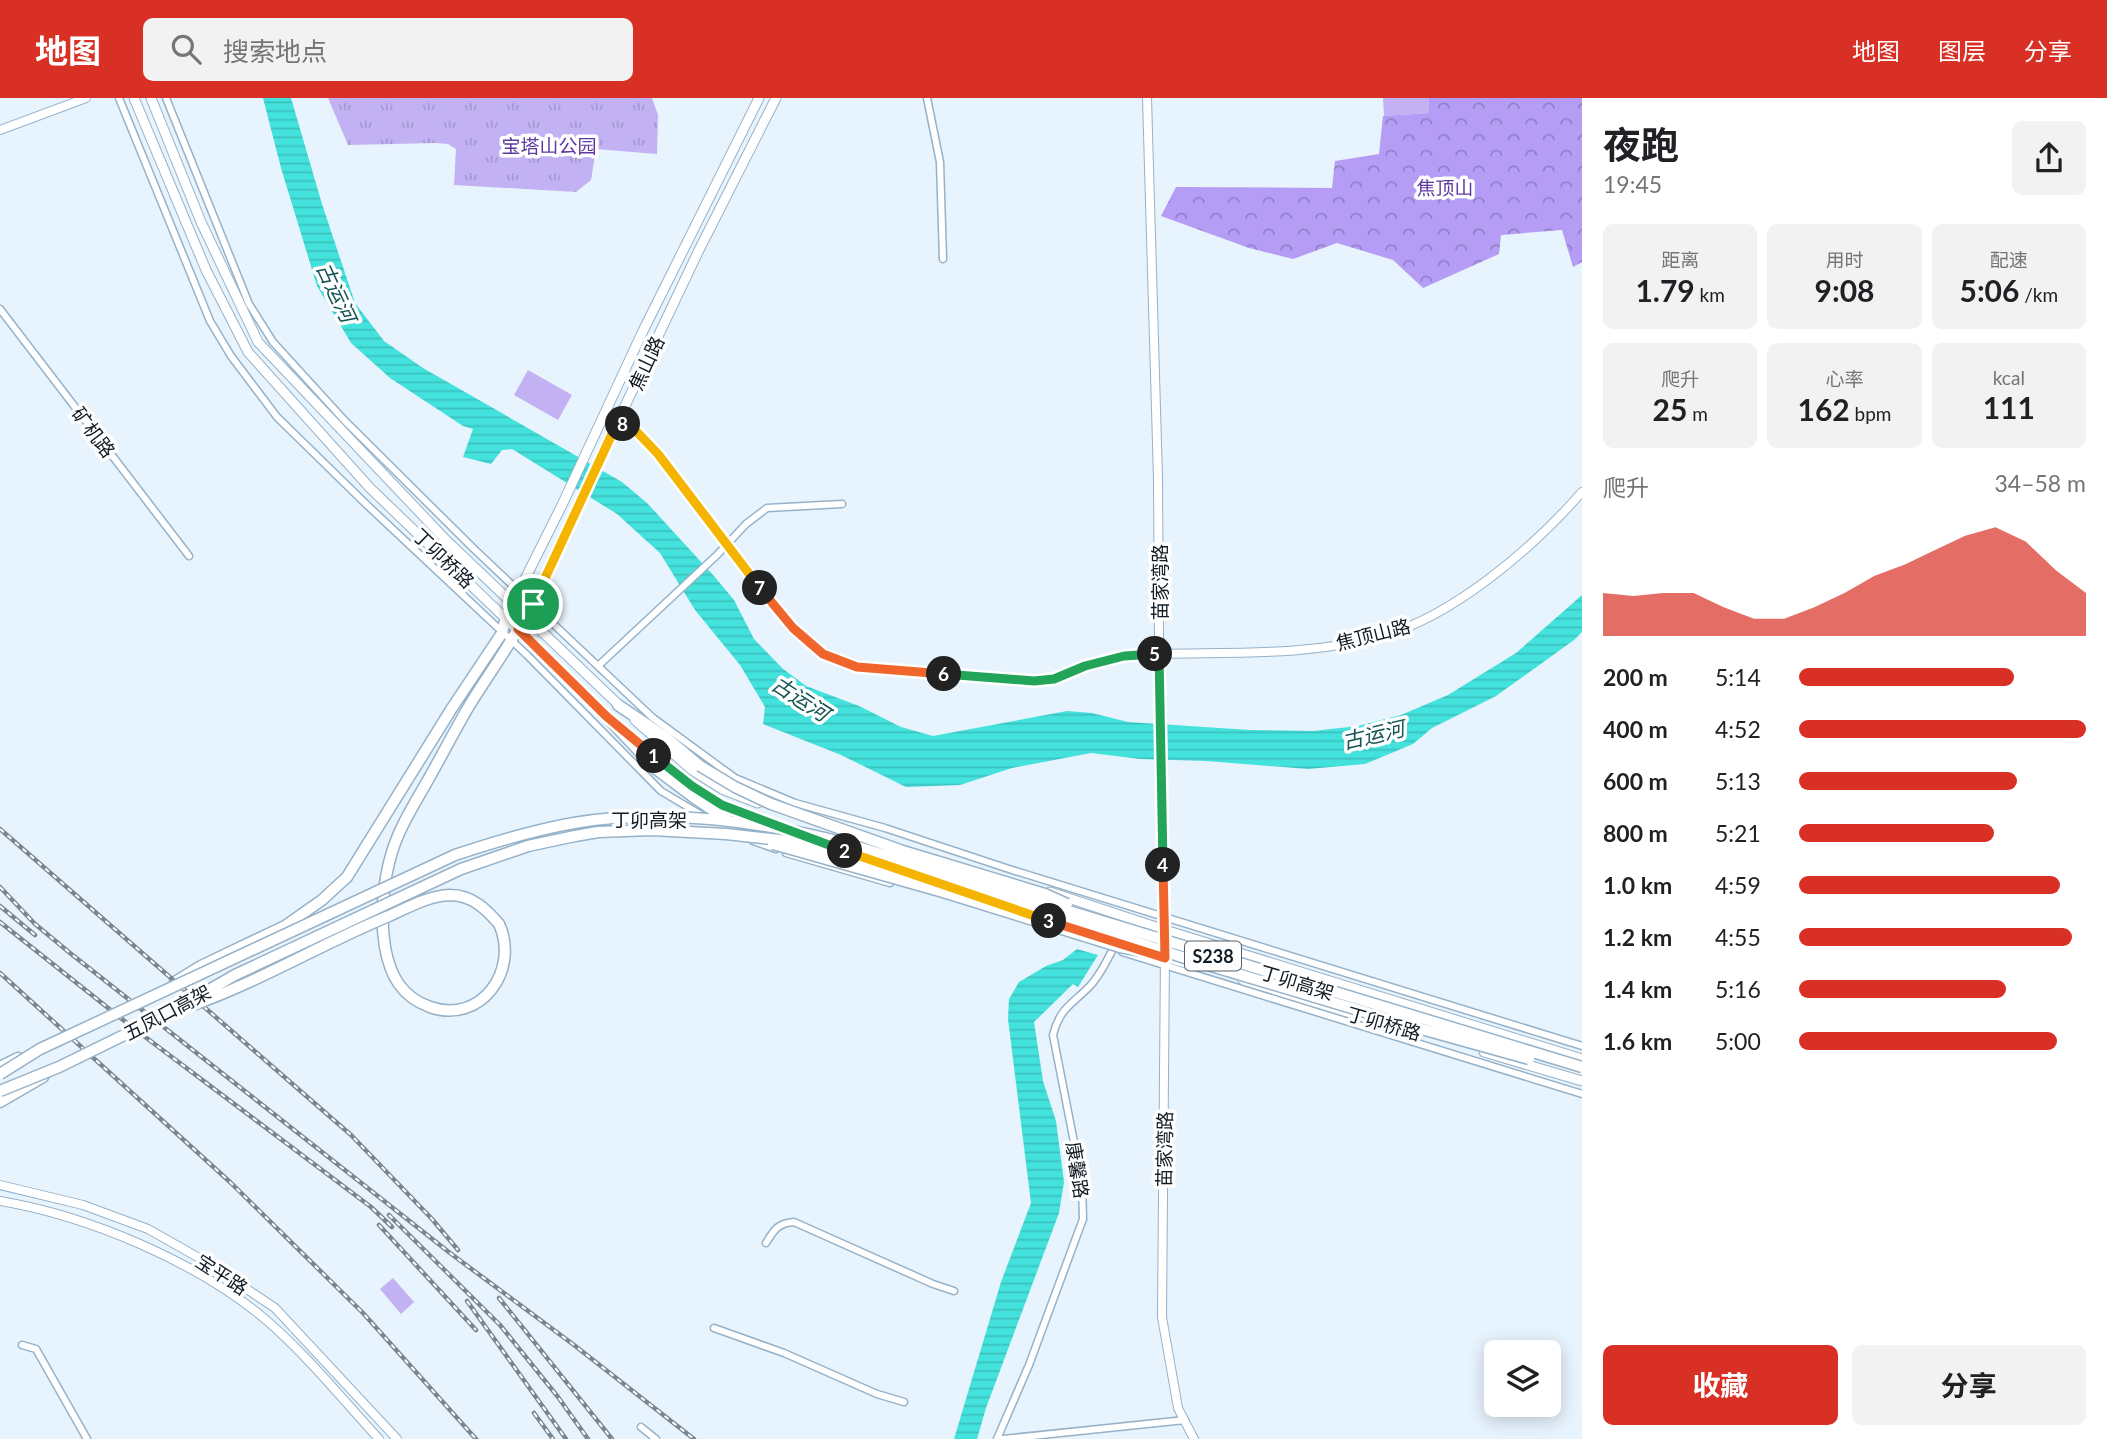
<!DOCTYPE html>
<html lang="zh">
<head>
<meta charset="utf-8">
<style>
  :root { --surface:#fff; --page:#f2f2f2; --text:#202124; --muted:#757577; --accent:#d93025 }
  body { margin:0; font-family:Lato,"Noto Sans SC",sans-serif; background:var(--page); color:var(--text); height:100vh; display:flex; flex-direction:column; font-size:26px; white-space:nowrap }
  * { box-sizing:border-box; margin:0 }
  p { font-size:23px; color:var(--muted) }
  .icon { flex:none; width:38px; height:38px; fill:none; stroke:currentColor; stroke-width:2; stroke-linecap:round; stroke-linejoin:round }
  .map { position:relative; flex:1; overflow:hidden }
  .side { display:flex; flex-direction:column; background:var(--surface); width:525px }
  .side>* { flex:none }
  .tools { position:absolute; left:1484px; top:1242px; display:grid; gap:14px }
  .tools a { display:grid; place-items:center; width:77px; height:77px; border-radius:10px; background:var(--surface); box-shadow:0 4px 18px #0003; font-size:35px }
  .pin { position:absolute; display:grid; place-items:center; width:60px; height:60px; color:#fff; margin:-30px; border:4px solid #fff; border-radius:50%; box-shadow:0 2px 7px #0007 }
  .km { position:absolute; width:35px; height:35px; margin:-18px; border-radius:50%; background:#222; color:#fff; font-size:19px; line-height:35px; text-align:center }
  .round { display:grid; place-items:center; flex:none; width:74px; height:74px; border-radius:10px; background:var(--page) }
  .head { display:flex; align-items:center; justify-content:space-between; height:119px; padding:0 21px }
  h1 { font-size:38px; font-weight:700; line-height:52px }
  .metrics { display:grid; grid-template-columns:repeat(3,1fr); gap:10px; height:119px; padding:7px 21px }
  .metrics div { display:grid; align-content:center; border-radius:10px; background:var(--page); text-align:center }
  .metrics b { font-size:30px; font-weight:700 }
  .metrics small { font-size:19px; font-weight:400 }
  .metrics p { font-size:19px }
  .chart { height:196px; padding:14px 21px }
  .chart p { display:flex; justify-content:space-between }
  .chart svg { width:100%; height:126px; margin-top:7px; fill:var(--accent); opacity:.7 }
  .primary-button { display:flex; gap:14px; margin-top:auto; padding:14px 21px }
  .primary-button a { flex:1; height:80px; border-radius:10px; background:var(--accent); color:#fff; font-size:28px; font-weight:700; line-height:80px; text-align:center }
  .primary-button a+a { background:var(--page); color:var(--text) }
  ul { padding:0 21px; list-style:none; font-size:23px }
  li { display:grid; grid-template-columns:112px 84px 1fr; align-items:center; height:52px }
  li i { height:18px; border-radius:9px; background:var(--accent) }
  header { display:flex; align-items:center; gap:42px; box-sizing:border-box; height:98px; padding:0 35px; background:var(--accent); color:#fff }
  header strong { font-size:33px }
  nav { display:flex; gap:38px; margin-inline-start:auto; font-size:24px }
  .search { width:490px; height:63px; background:var(--page); display:flex; align-items:center; gap:18px; box-sizing:border-box; padding:0 24px; border-radius:10px; color:var(--muted); font-size:26px }
  main { display:flex; flex:1; min-height:0 }
  .map>svg:first-child { display:block }
  .grass { fill:#c2b1f3 }
  .forest { fill:url(#forest-crowns) }
  .park { fill:url(#park-tufts) }
  .water { fill:url(#water-rules) }
  .lines { fill:none; stroke-linecap:round; stroke-linejoin:round }
  .street-casing { stroke:#96b2c9; stroke-width:9 }
  .secondary-casing { stroke:#96b2c9; stroke-width:10 }
  .primary-casing { stroke:#96b2c9; stroke-width:11 }
  .highway-casing { stroke:#96b2c9; stroke-width:13 }
  .street { stroke:#fff; stroke-width:6 }
  .secondary { stroke:#fff; stroke-width:8 }
  .primary { stroke:#fff; stroke-width:9 }
  .highway { stroke:#fff; stroke-width:10 }
  .rail-casing { stroke:#7a858f; stroke-width:4.5 }
  .rail { stroke:#fefefe; stroke-width:2; stroke-dasharray:5; stroke-linecap:butt }
  .highway-bridge-casing { stroke:#96b2c9; stroke-width:13; stroke-linecap:butt }
  .highway-bridge { stroke:#fff; stroke-width:10 }
  .split-1-casing { stroke:#fff; stroke-width:14 }
  .split-2-casing { stroke:#fff; stroke-width:14 }
  .split-3-casing { stroke:#fff; stroke-width:14 }
  .split-4-casing { stroke:#fff; stroke-width:14 }
  .split-5-casing { stroke:#fff; stroke-width:14 }
  .split-6-casing { stroke:#fff; stroke-width:14 }
  .split-7-casing { stroke:#fff; stroke-width:14 }
  .split-8-casing { stroke:#fff; stroke-width:14 }
  .split-9-casing { stroke:#fff; stroke-width:14 }
  .split-1 { stroke:#f0652b; stroke-width:9 }
  .split-2 { stroke:#22a559; stroke-width:9 }
  .split-3 { stroke:#f5b400; stroke-width:9 }
  .split-4 { stroke:#f0652b; stroke-width:9 }
  .split-5 { stroke:#22a559; stroke-width:9 }
  .split-6 { stroke:#22a559; stroke-width:9 }
  .split-7 { stroke:#f0652b; stroke-width:9 }
  .split-8 { stroke:#f5b400; stroke-width:9 }
  .split-9 { stroke:#f5b400; stroke-width:9 }
  .labels { text-anchor:middle; dominant-baseline:central; stroke-width:7; stroke-linejoin:round; paint-order:stroke }
  .shield { fill:#fefefe; stroke:#585f65; stroke-width:2 }
  .shield-label { font-size:18px; font-weight:bold; fill:#111b24 }
  .park-label { font-size:19px; fill:#5e399f; stroke:#fefefe }
  .street-label { font-size:19px; fill:#111b24; stroke:#fefefe }
  .water-label { font-size:21px; font-style:italic; fill:#155654; stroke:#fefefe }
</style>
</head>
<body>
<header>
<strong>地图</strong>
<div class="search"><svg class="icon" aria-label="search" viewBox="0 0 24 24"><circle cx="10" cy="10" r="6"/><path d="M15 15l6 6"/></svg>搜索地点</div>
<nav><a>地图</a><a>图层</a><a>分享</a></nav>
</header>
<main>
<div class="map">
<svg width="1582" height="1341" viewBox="0 0 1582 1341">
  <defs>
    <pattern id="forest-crowns" width="20" height="18" patternUnits="userSpaceOnUse" patternTransform="scale(1.75)"><rect width="20" height="18" fill="#b59df6"/><path d="M2 6a3 3 0 1 1 6 0M12 15a3 3 0 1 1 6 0" fill="none" stroke="#927fc7"/></pattern>
    <pattern id="park-tufts" width="24" height="20" patternUnits="userSpaceOnUse" patternTransform="scale(1.75)"><rect width="24" height="20" fill="#c2b1f3"/><path d="M3 7l-1-3M5 7V3M7 7l1-3M15 17l-1-3M17 17v-4M19 17l1-3" fill="none" stroke="#a698d0"/></pattern>
    <pattern id="water-rules" width="6" height="5" patternUnits="userSpaceOnUse" patternTransform="scale(1.75)"><rect width="6" height="5" fill="#44e2dd"/><path d="M0 2.5h6" fill="none" stroke="#3bc1be"/></pattern>
  </defs>
  <rect width="100%" height="100%" fill="#e7f3fd"/>
  <path class="grass" d="M1383,0h46v15l-45,3z
    M528,272l44,25 -14,25 -44,-25z
    M393,1180l21,24 -13,12 -21,-25z"/>
  <path class="forest" d="M1429,0h153v164l-9,5 -11,-37 -61,5 -2,19 -76,34 -30,-28 -56,-17 -44,16 -44,-11 -88,-32 15,-29 156,1 3,-27 44,-7 4,-38 46,-3z"/>
  <path class="park" d="M328,0h324l6,17 -1,39 -61,-5 -5,31 -15,12 -122,-7 2,-36 -8,-5 -13,-1 -87,2z"/>
  <path class="water" d="M263,0h28l31,106 33,99 29,38 39,27 199,114 25,21 67,73 20,24 20,39 28,29 24,18 53,20 42,21 32,9 134,-25 25,2 36,9 122,8 63,1 45,-5 43,-11 47,-20 68,-42 66,-58v37l-8,8 -78,56 -64,32 -19,16 -48,20 -57,5 -102,-8 -66,-2 -49,-6 -79,15 -52,17 -54,2 -65,-32 -78,-31 2,-17 -25,-42 -45,-55 -35,-57 -43,-39 -105,-65 -10,1 -11,14 -28,-7 10,-28 -10,-3 -73,-48 -39,-35 -34,-57 -36,-118z
    M1077,851l21,6 -20,32 -5,-3 -39,38 9,59 13,40 8,61 -5,31 -73,195 -9,31h-23l47,-157 30,-79 -23,-184 1,-20 10,-17 27,-16 17,-6z"/>
  <g class="lines">
    <g class="street-casing">
      <path id="street" d="M119,0l91,223 21,35 46,61 90,88 160,150 134,136 42,25
        M166,0l83,206 24,38 72,79 129,128 179,169 82,60 60,25 90,25 124,41 573,177
        M927,0l13,64 3,97
        M0,211l189,247
        M618,323l18,10 22,23 112,146 23,28 30,26 34,13 177,14c20,-2 35,-10 54,-15 24,-7 46,-11 71,-12
        M598,568l119,-111 29,-31 21,-16 75,-4
        M753,743l23,8
        M786,755l104,30
        M1122,854l460,142
        M766,1145c8,-13 12,-20 28,-21l139,62 21,7
        M714,1230l70,25 93,41 27,8
        M22,1247l14,4 51,90
        M641,1329l15,12
        M997,1341l32,-74 54,-146 -1,-36 -29,-148c7,-27 18,-30 36,-48 11,-11 17,-25 24,-38
        M1003,1341l182,-19"/>
    </g>
    <g class="secondary-casing">
      <path id="secondary" d="M1147,0l11,380 2,323 5,133
        M0,32l86,-32
        M1159,556c74,-2 151,2 223,-18 72,-20 151,-88 200,-144
        M1165,856l-3,363 16,91 16,31
        M0,1087l83,20 65,24 60,34 67,45 122,131
        M0,1103c88,15 196,60 265,118 42,36 77,80 114,120"/>
    </g>
    <g class="primary-casing">
      <path id="primary" d="M134,0l72,172 42,82 122,136 241,232
        M151,0l50,124 57,120 188,198 176,168
        M506,519l56,-112 80,-172 117,-235
        M524,521l174,-367 78,-154
        M635,622l57,50 30,19 36,14
        M633,640l59,48 30,19 45,19
        M807,740l33,12
        M1050,794l115,38 417,129
        M1142,853l47,13
        M1243,882l140,43
        M1484,954l98,29"/>
    </g>
    <g class="highway-casing">
      <path id="highway" d="M618,607l49,33 33,28
        M606,618l50,53 40,30
        M499,826c21,46 -18,101 -69,83 -28,-10 -40,-31 -45,-60 -5,-30 -2,-66 7,-95 8,-26 23,-49 36,-72 14,-25 27,-50 41,-74 16,-26 34,-51 49,-77
        M175,884l26,-16 84,-40 37,-26 25,-23 105,-169 50,-75 4,-16
        M0,969l18,-9
        M0,1004l43,-25"/>
    </g>
    <use href="#street" class="street"/>
    <use href="#secondary" class="secondary"/>
    <use href="#primary" class="primary"/>
    <use href="#highway" class="highway"/>
    <g class="rail-casing">
      <path id="rail" d="M0,731l351,306 81,84 26,31
        M0,789l35,37 35,29 380,300 124,92 120,94
        M0,808l35,29
        M0,824l132,105 239,180 21,20
        M0,875l230,209 133,131 113,126
        M389,1117l111,110 58,72 30,42
        M379,1127l97,105
        M499,1200l113,141
        M467,1203l99,138
        M534,1315l19,26"/>
    </g>
    <use href="#rail" class="rail"/>
    <g class="highway-bridge-casing">
      <path id="highway-bridge" d="M700,668l35,21 36,17 132,47 142,43 22,10
        M696,701l32,21
        M773,746l170,48 177,55 28,5
        M193,907c68,-24 130,-62 196,-89 20,-9 39,-20 61,-21 22,0 36,14 49,29
        M0,976l40,-25 415,-194c39,-13 79,-25 119,-32 87,-15 187,-2 271,20l737,224
        M0,993l59,-24 108,-53 68,-39 226,-106 67,-23 47,-10 23,-4 54,-2 74,4 62,7 56,14 203,58 141,46 237,71 104,29"/>
    </g>
    <use href="#highway-bridge" class="highway-bridge"/>
  </g>
  <g class="lines">
    <g class="split-1-casing">
      <path id="split-1" d="M533,506l-15,25 88,87 48,40"/>
    </g>
    <g class="split-2-casing">
      <path id="split-2" d="M654,658l38,30 30,19 123,46"/>
    </g>
    <g class="split-3-casing">
      <path id="split-3" d="M845,753l204,70"/>
    </g>
    <g class="split-4-casing">
      <path id="split-4" d="M1049,823l116,37 -2,-93"/>
    </g>
    <g class="split-5-casing">
      <path id="split-5" d="M1155,556h4l4,211"/>
    </g>
    <g class="split-6-casing">
      <path id="split-6" d="M944,576l90,7 20,-2 31,-13 39,-10 31,-2"/>
    </g>
    <g class="split-7-casing">
      <path id="split-7" d="M760,490l33,40 30,26 34,13 87,7"/>
    </g>
    <g class="split-8-casing">
      <path id="split-8" d="M623,326l13,7 22,23 102,134"/>
    </g>
    <g class="split-9-casing">
      <path id="split-9" d="M533,506l85,-183 5,3"/>
    </g>
    <use href="#split-1" class="split-1"/>
    <use href="#split-2" class="split-2"/>
    <use href="#split-3" class="split-3"/>
    <use href="#split-4" class="split-4"/>
    <use href="#split-5" class="split-5"/>
    <use href="#split-6" class="split-6"/>
    <use href="#split-7" class="split-7"/>
    <use href="#split-8" class="split-8"/>
    <use href="#split-9" class="split-9"/>
  </g>
  <g class="labels">
    <rect class="shield" x="1185" y="843.5" width="56" height="29" rx="5"/>
    <g class="shield-label">
      <text x="1213" y="858">S238</text>
    </g>
    <g class="park-label">
      <text x="549" y="47">宝塔山公园</text>
      <text x="1445" y="89">焦顶山</text>
    </g>
    <g class="street-label">
      <text transform="translate(646 265) rotate(-65)">焦山路</text>
      <text transform="translate(94 334) rotate(53)">矿机路</text>
      <text transform="translate(444 460) rotate(44)">丁卯桥路</text>
      <text transform="translate(1159 484) rotate(-90)">苗家湾路</text>
      <text transform="translate(1373 536) rotate(-14)">焦顶山路</text>
      <text x="649" y="721">丁卯高架</text>
      <text transform="translate(1297 884) rotate(17)">丁卯高架</text>
      <text transform="translate(167 914) rotate(-28)">五凤口高架</text>
      <text transform="translate(1384 925) rotate(16)">丁卯桥路</text>
      <text transform="translate(1164 1051) rotate(-89)">苗家湾路</text>
      <text transform="translate(1078 1072) rotate(81)">康馨路</text>
      <text transform="translate(222 1176) rotate(33)">宝平路</text>
    </g>
    <g class="water-label">
      <text transform="translate(337 194) rotate(65)">古运河</text>
      <text transform="translate(801 600) rotate(33)">古运河</text>
      <text transform="translate(1373 636) rotate(-13)">古运河</text>
    </g>
  </g>
</svg>
<div class="tools">
<a><svg class="icon" aria-label="layers" viewBox="0 0 24 24"><path d="M12 4l9 5-9 5-9-5zM3 14l9 5 9-5"/></svg></a>
</div>
<div class="pin" style="left:533px;top:506px;background:#1e9e55"><svg class="icon" aria-label="arrive" viewBox="0 0 24 24"><path d="M6 21V4h12l-3 4 3 4H6"/></svg></div>
<b class="km" style="left:654px;top:658px">1</b>
<b class="km" style="left:845px;top:753px">2</b>
<b class="km" style="left:1049px;top:823px">3</b>
<b class="km" style="left:1163px;top:767px">4</b>
<b class="km" style="left:1155px;top:556px">5</b>
<b class="km" style="left:944px;top:576px">6</b>
<b class="km" style="left:760px;top:490px">7</b>
<b class="km" style="left:623px;top:326px">8</b>
</div>
<section class="side">
<div class="head"><div><h1>夜跑</h1><p>19:45</p></div><a class="round"><svg class="icon" aria-label="share" viewBox="0 0 24 24"><path d="M12 15V3M7 8l5-5 5 5M5 13v7h14v-7"/></svg></a></div>
<div class="metrics">
<div><p>距离</p><b>1.79<small> km</small></b></div>
<div><p>用时</p><b>9:08</b></div>
<div><p>配速</p><b>5:06<small> /km</small></b></div>
</div>
<div class="metrics">
<div><p>爬升</p><b>25<small> m</small></b></div>
<div><p>心率</p><b>162<small> bpm</small></b></div>
<div><p>kcal</p><b>111</b></div>
</div>
<div class="chart"><p><span>爬升</span>34–58 m</p>
<svg viewBox="0 0 160 44" preserveAspectRatio="none"><path d="M0 44V29L10 30L20 29L30 29L40 34L50 38L60 38L70 34L80 29L90 23L100 19L110 14L120 9L130 6L140 11L150 21L160 29V44z"/></svg>
</div>
<ul>
<li><b>200 m</b>5:14<i style="width:75%"></i></li>
<li><b>400 m</b>4:52<i style="width:100%"></i></li>
<li><b>600 m</b>5:13<i style="width:76%"></i></li>
<li><b>800 m</b>5:21<i style="width:68%"></i></li>
<li><b>1.0 km</b>4:59<i style="width:91%"></i></li>
<li><b>1.2 km</b>4:55<i style="width:95%"></i></li>
<li><b>1.4 km</b>5:16<i style="width:72%"></i></li>
<li><b>1.6 km</b>5:00<i style="width:90%"></i></li>
</ul>
<div class="primary-button"><a>收藏</a><a>分享</a></div>
</section>
</main>
</body>
</html>
